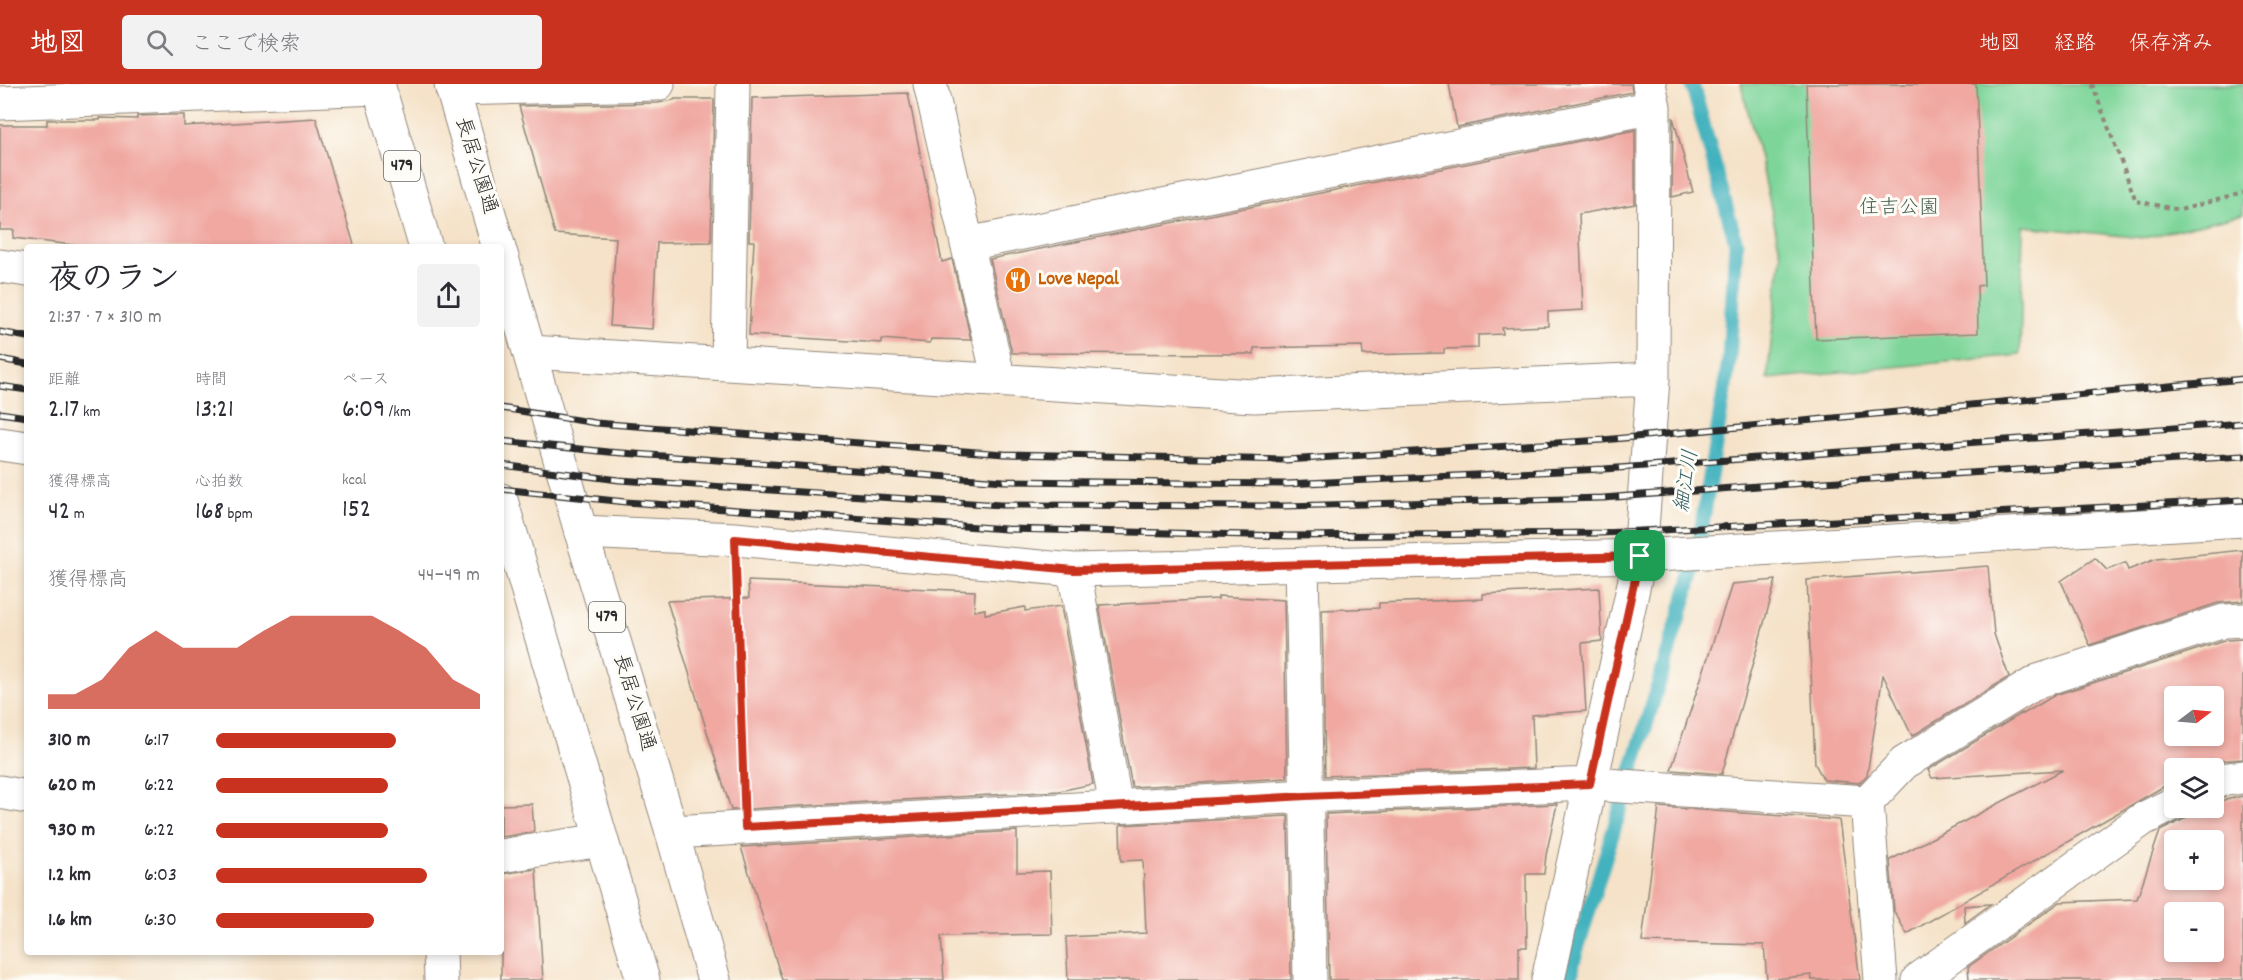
<!DOCTYPE html>
<html lang="ja">
<head>
<meta charset="utf-8">
<style>
  :root { --surface:#fff; --page:#f2f2f3; --text:#2b2b33; --muted:#7c7c81; --accent:#c8321e }
  body { margin:0; font-family:Dekko,"Klee One",sans-serif; background:var(--page); color:var(--text); height:100vh; display:flex; flex-direction:column; font-size:22px; white-space:nowrap }
  * { box-sizing:border-box; margin:0 }
  p { font-size:20px; color:var(--muted) }
  .icon { flex:none; width:33px; height:33px; fill:none; stroke:currentColor; stroke-width:2; stroke-linecap:round; stroke-linejoin:round }
  .map { position:relative; flex:1; overflow:hidden }
  .panel { position:absolute; left:24px; top:160px; width:480px; height:711px; display:flex; flex-direction:column; background:var(--surface); border-radius:6px; box-shadow:0 3px 9px #0003 }
  .panel>* { flex:none }
  .needle { width:39px; rotate:74deg }
  .tools { position:absolute; left:2164px; top:602px; display:grid; gap:12px }
  .tools a { display:grid; place-items:center; width:60px; height:60px; border-radius:6px; background:var(--surface); box-shadow:0 3px 9px #0003; font-size:30px }
  .pin { position:absolute; display:grid; place-items:center; width:51px; height:51px; color:#fff; margin:-26px; border-radius:12px; box-shadow:0 3px 9px #0006 }
  .round { display:grid; place-items:center; flex:none; width:63px; height:63px; border-radius:6px; background:var(--page) }
  .head { display:flex; align-items:center; justify-content:space-between; height:102px; padding:0 24px }
  h1 { font-size:33px; font-weight:600; line-height:45px }
  .metrics { display:grid; grid-template-columns:repeat(3,1fr); gap:9px; height:102px; padding:6px 24px }
  .metrics div { display:grid; align-content:center }
  .metrics b { font-size:26px; font-weight:600 }
  .metrics small { font-size:16px; font-weight:400 }
  .metrics p { font-size:16px }
  .chart { height:168px; padding:12px 24px }
  .chart p { display:flex; justify-content:space-between }
  .chart svg { width:100%; height:108px; margin-top:6px; fill:var(--accent); opacity:.7 }
  ul { padding:0 24px; list-style:none; font-size:20px }
  li { display:grid; grid-template-columns:96px 72px 1fr; align-items:center; height:45px }
  li i { height:15px; border-radius:8px; background:var(--accent) }
  header { display:flex; align-items:center; gap:36px; box-sizing:border-box; height:84px; padding:0 30px; background:var(--accent); color:#fff }
  header strong { font-size:28px }
  nav { display:flex; gap:33px; margin-inline-start:auto; font-size:21px }
  .search { width:420px; height:54px; background:var(--page); display:flex; align-items:center; gap:15px; box-sizing:border-box; padding:0 21px; border-radius:6px; color:var(--muted); font-size:22px }
  .map>svg:first-child { display:block }
  .green { fill:#7ed59a; stroke:#548062; stroke-width:1.5 }
  .lines { fill:none; stroke-linecap:round; stroke-linejoin:round }
  .stream { stroke:#43b2be; stroke-width:15 }
  .building { fill:#f0a8a1; fill-rule:evenodd }
  .minor-casing { stroke:#90867a; stroke-width:35 }
  .highway-casing { stroke:#90867a; stroke-width:35 }
  .path { stroke:#90867a; stroke-width:4; stroke-dasharray:4.5 4.5; stroke-linecap:butt }
  .minor { stroke:#fff; stroke-width:33 }
  .highway { stroke:#fff; stroke-width:33 }
  .rail-casing { stroke:#2b2b2b; stroke-width:7 }
  .rail { stroke:#fdfcf7; stroke-width:4.5; stroke-dasharray:14; stroke-linecap:butt }
  .route-casing { stroke:#fff; stroke-width:12 }
  .route { stroke:#c8321e; stroke-width:8 }
  .labels { text-anchor:middle; dominant-baseline:central; stroke-width:6; stroke-linejoin:round; paint-order:stroke }
  .shield { fill:#fdfcf7; stroke:#6a6a68; stroke-width:1.5 }
  .shield-label { font-size:18px; font-weight:bold; fill:#2b2b2b }
  .street-label { font-size:20px; fill:#2b2b2b; stroke:#fdfcf7 }
  .park-label { font-size:20px; fill:#445e4c; stroke:#fdfcf7 }
  .food-label { font-size:20px; font-weight:bold; fill:#c56008; stroke:#fdfcf7; text-anchor:start }
  .water-label { font-size:21px; font-style:italic; fill:#356166; stroke:#fdfcf7 }
</style>
</head>
<body>
<header>
<strong>地図</strong>
<div class="search"><svg class="icon" aria-label="search" viewBox="0 0 24 24"><circle cx="10" cy="10" r="6"/><path d="M15 15l6 6"/></svg>ここで検索</div>
<nav><a>地図</a><a>経路</a><a>保存済み</a></nav>
</header>
<div class="map">
<svg width="2243" height="896" viewBox="0 0 2243 896">
  <rect width="100%" height="100%" fill="#fdfcf7"/>
  <filter id="ink" filterUnits="userSpaceOnUse"><feTurbulence type="fractalNoise" baseFrequency=".0167" numOctaves="2"/><feDisplacementMap in="SourceGraphic" scale="12" xChannelSelector="R" yChannelSelector="G"/><feConvolveMatrix kernelMatrix="1 2 1 2 8 2 1 2 1" color-interpolation-filters="sRGB"/></filter>
  <filter id="wash" filterUnits="userSpaceOnUse"><feTurbulence type="fractalNoise" baseFrequency=".008" numOctaves="4" result="noise"/><feDisplacementMap in="SourceGraphic" scale="24" xChannelSelector="R" yChannelSelector="G"/><feGaussianBlur stdDeviation="1.35" result="paint"/><feColorMatrix in="noise" values="0 0 0 0 0 0 0 0 0 0 0 0 0 0 0 0 0 1.4 0 .05"/><feComposite in="paint" operator="in"/></filter>
  <g filter="url(#wash)">
    <rect width="100%" height="100%" fill="#f5e2c8"/>
    <path class="green" d="M1741,0h502v130l-99,24 -121,-12 -3,129 -253,24 14,-124 -19,-89z"/>
    <g class="lines">
      <path class="stream" d="M1571,896l2,-18 123,-400 33,-201 7,-118 -44,-159"/>
    </g>
    <g id="blocks">
      <path class="building" d="M1449,0h182l1,8 -175,35z
        M1806,0h170l8,201 -7,1 1,47 -162,6z
        M908,9l34,169 10,-3 19,81 -40,-1 -1,4 -48,-4v4l-133,-8 5,-94h-5l3,-143z
        M674,15h40l-3,143 -54,1 -5,86 -42,-3 6,-88 -61,-4 -36,-128 139,-3 16,-3z
        M168,31h16v11l132,-8 39,130h-256l-86,-10 1,-8h-14v-105h47v-5h53v-2l37,1v-3z
        M1673,33l20,75 -21,5z
        M1635,46v74l-56,10 4,96 -35,2v14l-46,2 1,6 -25,1v13l-34,1v4l-81,2 -1,-9 -108,2v6l-242,-1 -22,-94z
        M2243,466v51l-25,2 -128,42 -29,-64 34,-23 12,12 18,-7 3,7 28,-11z
        M1988,482l6,68 15,43 -97,59 -29,-61 -16,100 -8,8 -35,-3 -9,-16 -8,-184z
        M1776,496l-54,194 -51,-4 61,-186z
        M748,497l227,10 -1,20 11,-2v5l40,-7v4l36,-5 32,178 -34,7 -328,19 -64,-209 82,-3z
        M1599,504l3,53 -20,2 4,68 -54,4 2,53 -209,8 -3,-166 57,-2v-5l104,-4v-5z
        M1218,512l66,4 3,178 -155,9 -33,-182 119,-6z
        M2243,555v120l-25,2 -14,7h-29v12l-268,154 -13,-23 -4,-51 173,-90 -131,8 -4,-8 94,-57 1,1 32,-19 172,-55zM2175,612h39v39h-39z
        M2243,712v184h-274l-1,-13 92,-65 77,-3 23,-68 24,-12 6,-5 3,-7h21v-5zM2175,756h39v39h-39zM2175,828h39v39h-39z
        M532,720l2,28 -33,5v-32z
        M1557,720l-11,51 -2,19h-18l1,73h-8v33h-190l-3,-166z
        M1659,723l180,13 21,160h-48l-1,-5 -44,5 -3,-35 -122,-3z
        M1288,732l3,164h-223l-2,-43 80,-4 -3,-73 -22,1 -1,-36z
        M1017,747v41l33,-1 2,63 -111,2 3,44h-162l-41,-133z
        M536,785l7,111h-42v-106z
        M1991,820l-26,19 -1,-17z"/>
    </g>
  </g>
  <g filter="url(#ink)">
    <use href="#blocks" fill-opacity="0" stroke="#90867a" stroke-width="1.5"/>
    <g class="lines">
      <g class="minor-casing">
        <path id="minor" d="M930,0l69,296
          M452,5l206,-5
          M0,19l379,-15
          M967,160l687,-137
          M0,182l27,4
          M530,268l724,44 399,-17
          M728,280l5,-280
          M0,360l27,4
          M581,448l154,7 339,31 566,-14 603,-36
          M1302,480l8,416
          M1074,486l42,237
          M2214,699l6,-3 23,-3
          M0,708l27,5
          M672,748l634,-36 284,-12 277,18
          M501,772l100,-16
          M440,868l1,28
          M1548,896l92,-424 13,-177 1,-272 -5,-23
          M1881,896l-14,-178 37,-39 134,-82 186,-60 19,-1
          M1918,896l225,-161 32,-16"/>
      </g>
      <g class="highway-casing">
        <path id="highway" d="M378,0l48,164
          M451,0l48,164
          M501,170l80,278 91,300 42,148
          M501,416l142,480"/>
      </g>
      <path class="path" d="M2092,0l44,117 44,9 63,-17
        M736,498l7,202"/>
      <use href="#minor" class="minor"/>
      <use href="#highway" class="highway"/>
      <g class="rail-casing">
        <path id="rail" d="M0,248l27,5
          M0,275l27,5
          M0,302l27,4
          M501,324l95,15 408,31 282,6 317,-20 640,-61
          M0,329l27,4
          M501,357l108,11 395,29 282,3 318,-15 639,-46
          M501,381l118,15 382,25 283,1 319,-8 155,-12 485,-30
          M501,405l125,13 380,27 283,7 313,-3 641,-33"/>
      </g>
      <use href="#rail" class="rail"/>
    </g>
  </g>
  <g class="lines" filter="url(#ink)">
    <g class="route-casing">
      <path id="route" d="M735,455l339,31 566,-14 -50,228 -284,12 -561,31z"/>
    </g>
    <use href="#route" class="route"/>
  </g>
  <defs>
    <g id="restaurant-disc" transform="scale(1.35)"><circle r="9.5" fill="#e8710a" stroke="#fdfcf7"/><path d="M-5-6h1v4h1v-4h1v4h1v-4h1v5L-1.5 .5V6h-2V.5L-5-1ZM5-6V6H3V1.5H1.5Q1.5-4 5-6Z" fill="#fff"/></g>
  </defs>
  <g fill-rule="evenodd">
    <use href="#restaurant-disc" x="1018" y="196"/>
  </g>
  <g class="labels">
    <g class="shield">
      <rect x="384" y="67" width="36" height="30" rx="4.5"/>
      <rect x="589" y="518" width="36" height="30" rx="4.5"/>
    </g>
    <g class="shield-label">
      <text x="402" y="82">479</text>
      <text x="607" y="533">479</text>
    </g>
    <g class="street-label">
      <text transform="translate(475 82) rotate(73)">長居公園通</text>
      <text transform="translate(633 619) rotate(73)">長居公園通</text>
    </g>
    <g class="park-label">
      <text x="1899" y="125">住吉公園</text>
    </g>
    <g class="food-label">
      <text x="1038" y="196">Love Nepal</text>
    </g>
    <g class="water-label">
      <text transform="translate(1688 397) rotate(-81)">細江川</text>
    </g>
  </g>
</svg>
<div class="tools">
<a><svg class="needle" viewBox="-14 -14 28 28"><path d="M0-13l5 13h-10z" fill="#e53935"/><path d="M0 13l5-13h-10z" fill="#7c7c81"/></svg></a>
<a><svg class="icon" aria-label="layers" viewBox="0 0 24 24"><path d="M12 4l9 5-9 5-9-5zM3 14l9 5 9-5"/></svg></a>
<a>+</a>
<a>−</a>
</div>
<div class="pin" style="left:1640px;top:472px;background:#1e9e55"><svg class="icon" aria-label="arrive" viewBox="0 0 24 24"><path d="M6 21V4h12l-3 4 3 4H6"/></svg></div>
<section class="panel">
<div class="head"><div><h1>夜のラン</h1><p>21:37 · 7 × 310 m</p></div><a class="round"><svg class="icon" aria-label="share" viewBox="0 0 24 24"><path d="M12 15V3M7 8l5-5 5 5M5 13v7h14v-7"/></svg></a></div>
<div class="metrics">
<div><p>距離</p><b>2.17<small> km</small></b></div>
<div><p>時間</p><b>13:21</b></div>
<div><p>ペース</p><b>6:09<small> /km</small></b></div>
</div>
<div class="metrics">
<div><p>獲得標高</p><b>42<small> m</small></b></div>
<div><p>心拍数</p><b>168<small> bpm</small></b></div>
<div><p>kcal</p><b>152</b></div>
</div>
<div class="chart"><p><span>獲得標高</span>44–49 m</p>
<svg viewBox="0 0 160 44" preserveAspectRatio="none"><path d="M0 44V38L10 38L20 32L30 19L40 12L50 19L60 19L70 19L80 12L90 6L100 6L110 6L120 6L130 12L140 19L150 32L160 38V44z"/></svg>
</div>
<ul>
<li><b>310 m</b>6:17<i style="width:68%"></i></li>
<li><b>620 m</b>6:22<i style="width:65%"></i></li>
<li><b>930 m</b>6:22<i style="width:65%"></i></li>
<li><b>1.2 km</b>6:03<i style="width:80%"></i></li>
<li><b>1.6 km</b>6:30<i style="width:60%"></i></li>
</ul>
</section>
</div>
</body>
</html>
